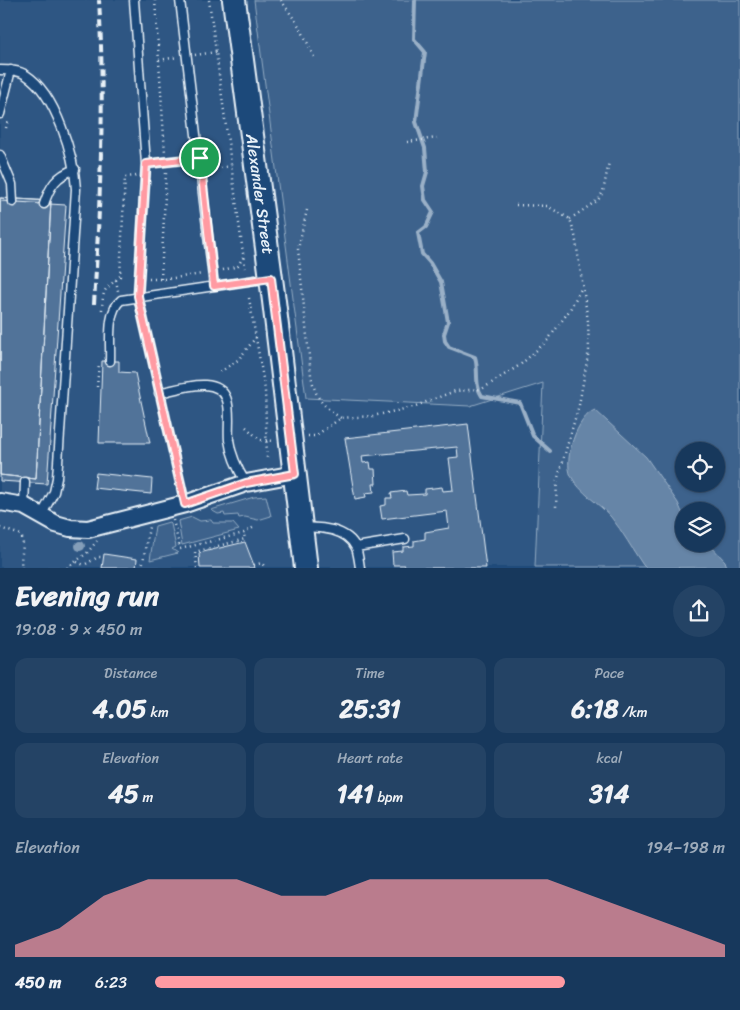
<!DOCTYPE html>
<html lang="en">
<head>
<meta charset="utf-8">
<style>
  :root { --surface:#17385c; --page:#244365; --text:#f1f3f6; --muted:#9eacbb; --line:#365272; --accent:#ff9aa2 }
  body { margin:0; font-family:Sriracha,sans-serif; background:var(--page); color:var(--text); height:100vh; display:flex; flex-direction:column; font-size:19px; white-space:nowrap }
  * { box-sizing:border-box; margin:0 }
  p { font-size:16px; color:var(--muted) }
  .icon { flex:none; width:28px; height:28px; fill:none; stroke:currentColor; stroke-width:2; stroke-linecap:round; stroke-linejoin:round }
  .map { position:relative; height:568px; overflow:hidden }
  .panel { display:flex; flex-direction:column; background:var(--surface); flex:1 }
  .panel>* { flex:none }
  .fabs { position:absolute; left:675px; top:442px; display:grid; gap:10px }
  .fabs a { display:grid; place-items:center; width:50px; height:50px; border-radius:50%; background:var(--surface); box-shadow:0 1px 4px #0004,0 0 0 1px var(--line); font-size:25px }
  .pin { position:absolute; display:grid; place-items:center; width:42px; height:42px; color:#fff; margin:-21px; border:2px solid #fff; border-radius:50%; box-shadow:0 1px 5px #0007 }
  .round { display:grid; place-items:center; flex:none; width:52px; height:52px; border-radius:26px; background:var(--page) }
  .head { display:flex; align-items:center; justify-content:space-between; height:85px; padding:0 15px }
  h1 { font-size:28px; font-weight:700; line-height:38px }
  .metrics { display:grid; grid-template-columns:repeat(3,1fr); gap:8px; height:85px; padding:5px 15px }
  .metrics div { display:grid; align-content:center; border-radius:12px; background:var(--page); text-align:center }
  .metrics b { font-size:25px; font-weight:700 }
  .metrics small { font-size:14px; font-weight:400 }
  .metrics p { font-size:14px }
  .chart { height:140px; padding:10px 15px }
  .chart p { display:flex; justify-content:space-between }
  .chart svg { width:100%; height:90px; margin-top:5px; fill:var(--accent); opacity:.7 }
  ul { padding:0 15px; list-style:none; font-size:16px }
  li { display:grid; grid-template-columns:80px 60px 1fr; align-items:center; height:38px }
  li i { height:12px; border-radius:6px; background:var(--accent) }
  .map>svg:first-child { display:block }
  .built { fill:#2e5683; fill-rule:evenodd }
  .green { fill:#3c628c; stroke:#92aac2; fill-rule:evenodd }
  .water { fill:#6685a7; stroke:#9ab0c7 }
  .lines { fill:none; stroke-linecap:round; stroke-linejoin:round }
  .stream { stroke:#9ab0c7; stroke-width:4 }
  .building { fill:#517399; stroke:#e8f1f8 }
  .lane-casing { stroke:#e8f1f8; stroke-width:11 }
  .street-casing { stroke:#e8f1f8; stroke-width:20 }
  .secondary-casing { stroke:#e8f1f8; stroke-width:26 }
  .path { stroke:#e8f1f8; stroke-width:2.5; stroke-dasharray:1 4; stroke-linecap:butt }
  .lane { stroke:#1f4a7a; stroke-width:8 }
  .street { stroke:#1f4a7a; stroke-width:16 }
  .secondary { stroke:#1f4a7a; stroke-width:22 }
  .rail { stroke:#e8f1f8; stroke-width:4; stroke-dasharray:8 4; stroke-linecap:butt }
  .tree { fill:#849eb9 }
  .route-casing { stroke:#fff; stroke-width:10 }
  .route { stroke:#ff9aa2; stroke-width:6 }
  .labels { text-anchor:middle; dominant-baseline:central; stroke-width:4.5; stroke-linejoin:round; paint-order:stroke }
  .street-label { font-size:16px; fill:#e8f1f8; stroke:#1f4a7a }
</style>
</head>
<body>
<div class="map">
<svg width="740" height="568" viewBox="0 0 740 568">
  <rect width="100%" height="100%" fill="#1f4a7a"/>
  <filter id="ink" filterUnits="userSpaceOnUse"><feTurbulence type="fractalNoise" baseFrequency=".02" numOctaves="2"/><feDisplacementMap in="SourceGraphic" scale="10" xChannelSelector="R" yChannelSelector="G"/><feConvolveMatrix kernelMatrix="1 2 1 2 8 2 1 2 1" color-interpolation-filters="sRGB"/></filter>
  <g filter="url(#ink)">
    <path class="built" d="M0,0h740v567h-740zM684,451h32v33h-32zM684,511h32v33h-32z"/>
    <path class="green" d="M254,0h486v567h-205l8,-184 -73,23 -164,-8zM684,451h32v33h-32zM684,511h32v33h-32z
      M266,496l5,20 -13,4 -13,-3 -6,1 -1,-3 -13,1 -1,-3 -6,1 -7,-4 43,-13z
      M192,517l8,4 11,-1 2,3h20l6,7 -57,15 -4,-24z
      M169,522l2,2 5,23 -4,2 6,4 -28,7 5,-34z"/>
    <path class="water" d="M595,410l51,47 32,46 6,14v27h25l16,17 2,6 -81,1 -3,-3c-11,-16 -20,-33 -32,-48 -12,-14 -31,-24 -40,-41 -8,-16 6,-60 24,-66z"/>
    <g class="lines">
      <path class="stream" d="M415,0l-1,39 11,13 -9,70 9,26 2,24 -4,14 2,14 8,12 -7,15 -8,6 4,21 8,9 11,19 7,40 -4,12 1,7 4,6 26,10c4,12 -1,28 7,39l38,7 13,33 17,15"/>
    </g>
    <path class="building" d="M0,198l51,3 -15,278 -36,-4z
      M0,198l51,3 -15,278 -36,-4z
      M0,201l66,4 -19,279 -47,-3z
      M102,361h17v11l16,1 15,70h-51z
      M468,424l18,144h-81v-3h-12l-1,-13 11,-1v-4l11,-1v-5l11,-2v-7l24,-4 -2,-17 -65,8 -2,-13 6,-1v-7h6l-1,-5 15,-2 1,4 18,-1v-5l17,-2 1,4 10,-1 -4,-32 9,-1 -1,-10 -95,9 1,7 7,-1 1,7h4l1,15h-3l1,8 -9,1 1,4 -11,2 -10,-61z
      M96,473l56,6 -1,15 -57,-6z
      M245,542l10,26h-55l-1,-15z
      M104,554l33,5 -1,9h-34z"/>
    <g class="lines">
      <g class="lane-casing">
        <path id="lane" d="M134,0l12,164 -8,132 47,208
          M180,0l34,286
          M0,70c9,0 19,0 26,5 30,19 48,81 50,114l-19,289 -3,14 -13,24
          M0,114l11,-44
          M0,155l12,29 1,18
          M146,164l53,-6
          M44,204c6,-18 12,-28 31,-35
          M110,361c1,-18 -4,-49 11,-61l148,-22
          M159,393c14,-3 32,-9 46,-8 32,2 22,34 24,55 2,16 9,30 17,43
          M24,506l1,-24
          M302,528c17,-2 46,1 54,20 2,5 3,13 4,20
          M356,547l49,-8"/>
      </g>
      <g class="street-casing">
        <path id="street" d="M0,502l24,4 32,18 14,4 18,1 97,-25 61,-21 49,-9"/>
      </g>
      <g class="secondary-casing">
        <path id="secondary" d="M234,0l40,301 32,267"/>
      </g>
      <path class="path" d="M155,0l10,153
        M209,0l36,268
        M281,0l20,29 13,28
        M195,55l21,-3
        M159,60l19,-3
        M6,128l2,-8
        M407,142l30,-4
        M211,169l20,-3
        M516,205l31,1 23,13 5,16 13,86 1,29 -10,55 -22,76 -1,26
        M307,210l-9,39 13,126c4,22 11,31 30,43
        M570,219l28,-19 5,-8 6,-30
        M223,270l15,-4 5,-9
        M149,279h17l37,-5
        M161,279l5,-106
        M116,280l2,11
        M249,298l16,92 2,69
        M102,310c1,-24 3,-19 18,-34l5,-99 12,-1
        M220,372l18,-12 19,-24
        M97,387l2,-24
        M246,427l14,13 14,1
        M308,436h7l26,-18 32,-2 40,-9 42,-16 27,-2 38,-24 28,-25 21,-29 12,-22
        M173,520l7,29 64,-16 12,-7
        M0,528l21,7c5,11 -2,21 1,33
        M77,562l7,3 14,-8h5
        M254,565l8,-2 3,5
        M67,568l20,-15 10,-12
        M142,568l7,-41
        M197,568l-2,-16 50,-13 -1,-6"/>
      <use href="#lane" class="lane"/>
      <use href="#street" class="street"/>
      <use href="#secondary" class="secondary"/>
      <path class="rail" d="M94,304c6,-102 11,-202 5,-304"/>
    </g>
    <circle class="tree" cx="80" cy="546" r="5"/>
  </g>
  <g class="lines" filter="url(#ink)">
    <g class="route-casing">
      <path id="route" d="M200,158l14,128 57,-8 24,196 -49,9 -61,21 -47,-208 8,-132z"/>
    </g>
    <use href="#route" class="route"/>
  </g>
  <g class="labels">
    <g class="street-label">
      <text transform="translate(260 194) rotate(82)">Alexander Street</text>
    </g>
  </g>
</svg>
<div class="fabs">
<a><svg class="icon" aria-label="locate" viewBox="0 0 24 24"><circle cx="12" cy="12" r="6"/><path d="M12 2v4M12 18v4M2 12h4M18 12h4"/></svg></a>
<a><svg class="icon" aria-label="layers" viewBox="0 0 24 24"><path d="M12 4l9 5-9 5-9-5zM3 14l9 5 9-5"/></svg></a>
</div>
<div class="pin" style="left:200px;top:158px;background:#1e9e55"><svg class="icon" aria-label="arrive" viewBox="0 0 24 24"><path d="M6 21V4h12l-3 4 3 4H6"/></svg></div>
</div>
<section class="panel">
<div class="head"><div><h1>Evening run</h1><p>19:08 · 9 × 450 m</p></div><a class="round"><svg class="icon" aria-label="share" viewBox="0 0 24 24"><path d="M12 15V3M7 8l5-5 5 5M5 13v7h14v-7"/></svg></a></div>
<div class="metrics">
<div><p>Distance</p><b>4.05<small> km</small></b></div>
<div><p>Time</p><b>25:31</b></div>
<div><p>Pace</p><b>6:18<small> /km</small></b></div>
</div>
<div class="metrics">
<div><p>Elevation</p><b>45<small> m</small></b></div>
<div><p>Heart rate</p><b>141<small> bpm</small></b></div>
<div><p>kcal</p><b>314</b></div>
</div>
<div class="chart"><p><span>Elevation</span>194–198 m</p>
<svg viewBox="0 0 160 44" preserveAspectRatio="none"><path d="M0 44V38L10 30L20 14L30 6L40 6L50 6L60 14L70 14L80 6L90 6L100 6L110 6L120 6L130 14L140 22L150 30L160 38V44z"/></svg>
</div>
<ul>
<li><b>450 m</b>6:23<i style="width:72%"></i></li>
</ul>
</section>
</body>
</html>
